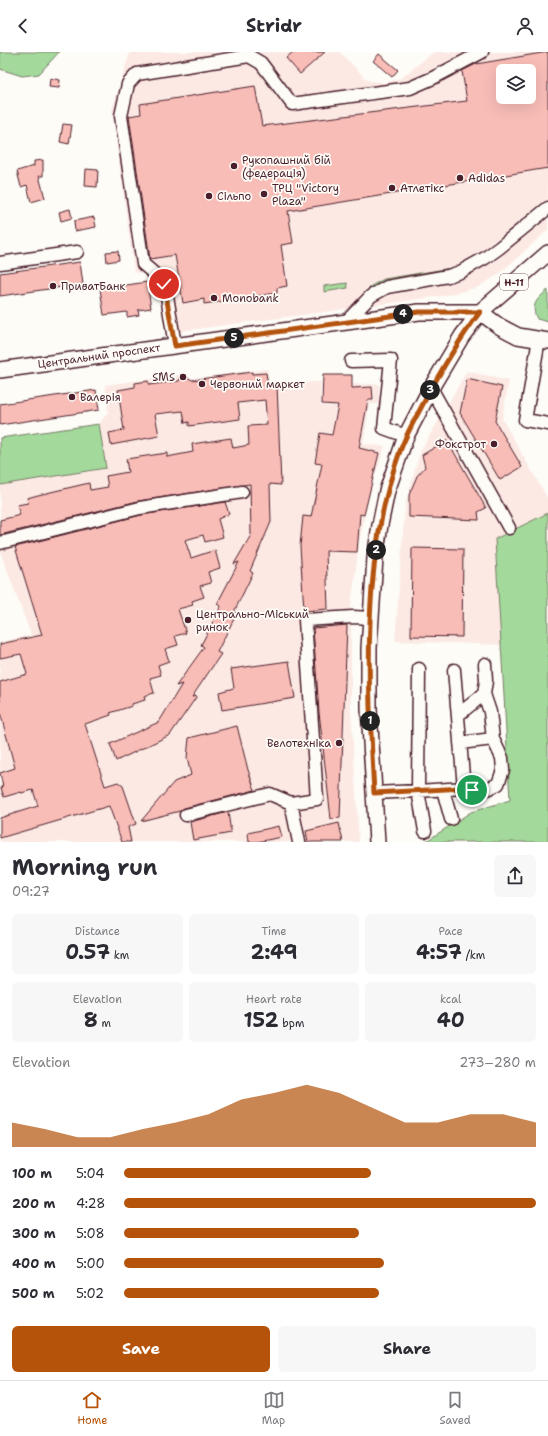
<!DOCTYPE html>
<html lang="en">
<head>
<meta charset="utf-8">
<style>
  :root { --surface:#fff; --page:#f7f7f7; --text:#2b2b33; --muted:#7c7c81; --line:#e1e1e2; --accent:#b45309 }
  body { margin:0; font-family:"Shantell Sans",sans-serif; background:var(--page); color:var(--text); height:100vh; display:flex; flex-direction:column; font-size:15px; white-space:nowrap }
  * { box-sizing:border-box; margin:0 }
  p { font-size:13px; color:var(--muted) }
  .icon { flex:none; width:22px; height:22px; fill:none; stroke:currentColor; stroke-width:2; stroke-linecap:round; stroke-linejoin:round }
  .map { position:relative; height:790px; overflow:hidden }
  .details { display:flex; flex-direction:column; background:var(--surface); flex:1 }
  .details>* { flex:none }
  .tools { position:absolute; left:496px; top:12px; display:grid; gap:8px }
  .tools a { display:grid; place-items:center; width:40px; height:40px; border-radius:6px; background:var(--surface); box-shadow:0 4px 16px #0002; font-size:20px }
  .pin { position:absolute; display:grid; place-items:center; width:34px; height:34px; color:#fff; margin:-17px; border:2px solid #fff; border-radius:50%; box-shadow:0 1px 4px #0007 }
  .km { position:absolute; width:20px; height:20px; margin:-10px; border-radius:50%; background:#222; color:#fff; font-size:11px; line-height:20px; text-align:center }
  .round { display:grid; place-items:center; flex:none; width:42px; height:42px; border-radius:6px; background:var(--page) }
  .summary { display:flex; align-items:center; justify-content:space-between; height:68px; padding:0 12px }
  h1 { font-size:22px; font-weight:700; line-height:30px }
  .stats { display:grid; grid-template-columns:repeat(3,1fr); gap:6px; height:68px; padding:4px 12px }
  .stats div { display:grid; align-content:center; border-radius:6px; background:var(--page); text-align:center }
  .stats b { font-size:20px; font-weight:700 }
  .stats small { font-size:11px; font-weight:400 }
  .stats p { font-size:11px }
  .chart { height:112px; padding:8px 12px }
  .chart p { display:flex; justify-content:space-between }
  .chart svg { width:100%; height:72px; margin-top:4px; fill:var(--accent); opacity:.7 }
  .cta { display:flex; gap:8px; margin-top:auto; padding:8px 12px }
  .cta a { flex:1; height:46px; border-radius:6px; background:var(--accent); color:#fff; font-size:16px; font-weight:700; line-height:46px; text-align:center }
  .cta a+a { background:var(--page); color:var(--text) }
  ul { padding:0 12px; list-style:none; font-size:13px }
  li { display:grid; grid-template-columns:64px 48px 1fr; align-items:center; height:30px }
  li i { height:10px; border-radius:5px; background:var(--accent) }
  header { display:flex; justify-content:space-between; align-items:center; height:52px; padding:0 12px; background:var(--surface); font-size:18px; font-weight:700 }
  .tab-bar { display:flex; justify-content:space-around; align-items:center; height:56px; border-top:1px solid var(--line); background:var(--surface); font-size:11px; color:var(--muted) }
  .tab-bar a { display:grid; justify-items:center; gap:2px }
  .tab-bar .on { color:var(--accent) }
  .map>svg:first-child { display:block }
  .built { fill:#fce9e4; fill-rule:evenodd }
  .green { fill:#a4d99c; stroke:#777c64 }
  .building { fill:#f9bdb7; stroke:#4a1f2b; fill-rule:evenodd }
  .lines { fill:none; stroke-linecap:round; stroke-linejoin:round }
  .minor-casing { stroke:#4a1f2b; stroke-width:15 }
  .major-casing { stroke:#4a1f2b; stroke-width:18 }
  .minor { stroke:#fdfcf7; stroke-width:12 }
  .major { stroke:#fdfcf7; stroke-width:15 }
  .route-casing { stroke:#fff; stroke-width:8 }
  .route { stroke:#b45309; stroke-width:5 }
  .poi-dot { fill:#4a1f2b; stroke:#fdfcf7; stroke-width:1.5 }
  .labels { text-anchor:middle; dominant-baseline:central; stroke-width:3.5; stroke-linejoin:round; paint-order:stroke }
  .shield { fill:#fdfcf7; stroke:#806168; stroke-width:1 }
  .shield-label { font-size:10px; font-weight:bold; fill:#4a1f2b }
  .poi-label { font-size:11px; fill:#4a1f2b; stroke:#fdfcf7; text-anchor:start }
  .street-label { font-size:11px; fill:#4a1f2b; stroke:#fdfcf7 }
</style>
</head>
<body>
<header><svg class="icon" aria-label="back" viewBox="0 0 24 24"><path d="M15 5l-7 7 7 7"/></svg>Stridr<svg class="icon" aria-label="person" viewBox="0 0 24 24"><circle cx="12" cy="8" r="4"/><path d="M4 21q1-7 8-7t8 7"/></svg></header>
<div class="map">
<svg width="548" height="790" viewBox="0 0 548 790">
  <rect width="100%" height="100%" fill="#fdfcf7"/>
  <filter id="ink" filterUnits="userSpaceOnUse"><feTurbulence type="fractalNoise" baseFrequency=".025" numOctaves="2"/><feDisplacementMap in="SourceGraphic" scale="8" xChannelSelector="R" yChannelSelector="G"/><feConvolveMatrix kernelMatrix="1 2 1 2 8 2 1 2 1" color-interpolation-filters="sRGB"/></filter>
  <g filter="url(#ink)">
    <path class="built" d="M130,0h210l27,28 17,3 17,-5 33,-26h114v178l-50,45 -22,13 -33,8 -277,37 -9,-51 -8,-7 -15,-3 -22,-162zM503,19h26v26h-26z
      M267,317l2,14 52,-1v23l31,1 1,-22h26v20h-9l-7,40 22,2 -14,41 -11,51 -9,67v104l8,133h-359v-200l31,-7 -31,-84v-66l106,-17 -7,-44 9,-12 -3,-27 81,-11 1,5z
      M467,319l42,10 -7,38 46,80v14l-53,26 7,106 -107,-4 10,-136 15,-53z"/>
    <path class="green" d="M0,0h59l-20,22 -17,2 -22,-7z
      M451,216l1,1 -85,24v-1l4,-6 13,-7z
      M347,231l1,5 -24,4v-6z
      M548,238v32l-11,-3c-7,-14 0,-20 11,-29z
      M99,372l7,44 -106,17v-47z
      M548,461v329h-123l46,-30 39,-12 -15,-261z"/>
    <path class="building" d="M293,0h32l-25,22 -14,-16z
      M548,0v116l-260,43 5,32 -12,2 6,41 -10,2v5l-73,11v-5l-21,4 -8,-48 -25,4 -21,-143 12,-2 -1,-10 115,-18 7,40 205,-25 -5,-30 14,-7zM503,19h26v26h-26z
      M379,2l19,16 -6,7 -19,-16z
      M50,26l10,2 -1,8 -10,-1z
      M63,72l9,1 -3,19 -9,-2z
      M43,108v16h-4l6,22 -14,4 -4,-17 -6,2 -4,-16 17,-5v-5z
      M86,117l12,1 -1,17 -12,-1z
      M70,157l2,9 -11,3 -2,-9z
      M94,165l2,10 -21,4 -1,-10z
      M118,199l1,9 -12,2 -1,-10z
      M80,210l3,22 -83,12v-23z
      M147,230l4,26 -13,2 1,5 -12,2v-5l-23,3 -4,-26z
      M252,320v2l14,-1 2,13 9,-1 4,100 -11,-1 1,38 -21,49 3,2 -19,39 3,1 -20,39 4,2 -29,43 5,-1 -27,39 -54,26 -6,-17 49,-22 23,-38 -6,2 28,-39 -3,-2 20,-39 -4,-2 22,-42 -5,2 17,-29 -1,-51 -112,17 -138,34v-15l20,-5 -3,-10 11,-2 -1,-5 11,-3 51,-12 1,7 18,-3 -2,-11 22,-4 -2,-13 41,-6v4l26,-5 -1,-8 39,-6 2,10 16,-3 -1,-19 19,-1 -2,-25 -27,3 2,16 -51,7v-4l-4,1 -2,-12 -28,3 4,22 -48,9 -2,-12 15,-3 -6,-40 17,-3v-4l13,-2 1,4 30,-4 3,-7 10,6z
      M323,323h29v13l20,-1 1,13h-5l-9,48 20,5 -15,62 -4,-1 -3,38 -31,-1 2,58 -24,2 -4,-65 3,-30 8,1 11,-53 -7,-1 5,-30 12,2 6,-30 -16,-1z
      M467,327l35,8 -7,34 27,46 -22,13 -40,-67z
      M96,338l3,20 -99,15v-21z
      M447,388l39,68 -8,4 1,8 -70,-3v-22l8,-19 8,-9 -3,-12z
      M225,450l4,12 -11,5 5,18 -18,5 -2,-7 -18,5 6,18 24,-8 5,18 -12,4 3,11 -11,3 4,11 -12,4 1,4 -15,4 8,24 -11,3 3,9 -13,4 4,12 -11,4 3,10 -11,3 4,15 -10,3 1,4 -13,4v2l-22,7 1,2 -26,9 20,62 13,-4 5,4 13,38 -8,3 3,15h-9l-13,-36 -109,32v-20l38,-12 -5,-16 -12,3v-1l-17,5 -3,-9 2,-1 -3,-14 15,-5 -15,-56v-30l27,-8 -6,-20 -21,4v-14l42,-9 -27,-88 126,-32z
      M412,496l51,1 -1,88 -51,-1z
      M347,573l-7,193 -9,1 -12,-107 -6,-84z
      M289,609l6,37 -73,12 -3,-18 15,-4 -3,-19z
      M237,674l11,44 7,20 -71,18 -4,3 -39,10 33,-39 17,-7 -4,-17 2,-20z
      M228,760l3,21 -38,7 -3,-18z
      M339,771l4,19h-35l-2,-11z
      M279,774l3,11 -25,5h-8l-1,-9z"/>
    <g class="lines">
      <g class="minor-casing">
        <path id="minor" d="M0,211l77,-11
          M346,270l25,-26 16,-9 61,-11 12,-4 25,-14 14,-10 49,-40
          M539,287l-14,81 23,4
          M175,294l-10,-63 -22,-19 -22,-148 7,-32 9,-10 112,-18 12,7 31,41 118,-16 23,-10 49,-26
          M351,309l40,-1 -7,68 22,8
          M431,336l78,140
          M0,491l140,-35 102,-16
          M458,663l26,-21 2,-13 -1,-17
          M460,691l33,-4
          M464,736l21,2 13,-6 5,-14 -1,-12 -9,-19 -3,-27 -6,-18
          M443,738l8,29
          M374,741l44,-2 1,-122
          M186,763l84,-21 21,9
          M425,779l-7,-40 46,-3 -10,-118
          M299,790l-8,-39 26,-4 -12,-179 48,-3 18,1"/>
      </g>
      <g class="major-casing">
        <path id="major" d="M0,318l419,-58h61l19,14 19,10 30,5
          M377,790l-8,-133v-61l6,-90 5,-33 7,-34 19,-55 25,-48 31,-52 18,-24 68,-59"/>
      </g>
      <use href="#minor" class="minor"/>
      <use href="#major" class="major"/>
    </g>
  </g>
  <g class="lines" filter="url(#ink)">
    <g class="route-casing">
      <path id="route" d="M164,232l11,62 244,-34h61c-22,29 -40,60 -57,92 -9,17 -18,32 -24,50 -38,106 -31,228 -25,339l90,-5 8,2"/>
    </g>
    <use href="#route" class="route"/>
  </g>
  <g class="poi-dot">
    <circle cx="234" cy="114" r="4"/>
    <circle cx="460" cy="126" r="4"/>
    <circle cx="392" cy="136" r="4"/>
    <circle cx="264" cy="142" r="4"/>
    <circle cx="209" cy="144" r="4"/>
    <circle cx="53" cy="234" r="4"/>
    <circle cx="214" cy="246" r="4"/>
    <circle cx="183" cy="325" r="4"/>
    <circle cx="202" cy="332" r="4"/>
    <circle cx="72" cy="345" r="4"/>
    <circle cx="494" cy="392" r="4"/>
    <circle cx="188" cy="568" r="4"/>
    <circle cx="339" cy="691" r="4"/>
  </g>
  <g class="labels">
    <rect class="shield" x="500" y="222" width="28" height="16" rx="3"/>
    <g class="shield-label">
      <text x="514" y="230">Н-11</text>
    </g>
    <g class="poi-label">
      <text x="242" y="108">Рукопашний бій<tspan x="242" dy="13">(федерація)</tspan></text>
      <text x="468" y="126">Adidas</text>
      <text x="272" y="136">ТРЦ "Victory<tspan x="272" dy="13">Plaza"</tspan></text>
      <text x="400" y="136">Атлетікс</text>
      <text x="217" y="144">Сільпо</text>
      <text x="61" y="234">ПриватБанк</text>
      <text x="222" y="246">Monobank</text>
      <text x="175" y="325" text-anchor="end">SMS</text>
      <text x="210" y="332">Червоний маркет</text>
      <text x="80" y="345">Валерія</text>
      <text x="486" y="392" text-anchor="end">Фокстрот</text>
      <text x="196" y="562">Центрально-Міський<tspan x="196" dy="13">ринок</tspan></text>
      <text x="331" y="691" text-anchor="end">Велотехніка</text>
    </g>
    <g class="street-label">
      <text transform="translate(99 304) rotate(-8)">Центральний проспект</text>
    </g>
  </g>
</svg>
<div class="tools">
<a><svg class="icon" aria-label="layers" viewBox="0 0 24 24"><path d="M12 4l9 5-9 5-9-5zM3 14l9 5 9-5"/></svg></a>
</div>
<div class="pin" style="left:472px;top:738px;background:#1e9e55"><svg class="icon" aria-label="arrive" viewBox="0 0 24 24"><path d="M6 21V4h12l-3 4 3 4H6"/></svg></div>
<div class="pin" style="left:164px;top:232px;background:#d93025"><svg class="icon" aria-label="check" viewBox="0 0 24 24"><path d="M5 12l5 5 9-10"/></svg></div>
<b class="km" style="left:370px;top:669px">1</b>
<b class="km" style="left:376px;top:498px">2</b>
<b class="km" style="left:430px;top:338px">3</b>
<b class="km" style="left:403px;top:262px">4</b>
<b class="km" style="left:234px;top:286px">5</b>
</div>
<section class="details">
<div class="summary"><div><h1>Morning run</h1><p>09:27</p></div><a class="round"><svg class="icon" aria-label="share" viewBox="0 0 24 24"><path d="M12 15V3M7 8l5-5 5 5M5 13v7h14v-7"/></svg></a></div>
<div class="stats">
<div><p>Distance</p><b>0.57<small> km</small></b></div>
<div><p>Time</p><b>2:49</b></div>
<div><p>Pace</p><b>4:57<small> /km</small></b></div>
</div>
<div class="stats">
<div><p>Elevation</p><b>8<small> m</small></b></div>
<div><p>Heart rate</p><b>152<small> bpm</small></b></div>
<div><p>kcal</p><b>40</b></div>
</div>
<div class="chart"><p><span>Elevation</span>273–280 m</p>
<svg viewBox="0 0 160 44" preserveAspectRatio="none"><path d="M0 44V29L10 33L20 38L30 38L40 33L50 29L60 24L70 15L80 11L90 6L100 11L110 20L120 29L130 29L140 24L150 24L160 29V44z"/></svg>
</div>
<ul>
<li><b>100 m</b>5:04<i style="width:60%"></i></li>
<li><b>200 m</b>4:28<i style="width:100%"></i></li>
<li><b>300 m</b>5:08<i style="width:57%"></i></li>
<li><b>400 m</b>5:00<i style="width:63%"></i></li>
<li><b>500 m</b>5:02<i style="width:62%"></i></li>
</ul>
<div class="cta"><a>Save</a><a>Share</a></div>
</section>
<nav class="tab-bar">
<a class="on"><svg class="icon" aria-label="home" viewBox="0 0 24 24"><path d="M3 11l9-7 9 7M6 9v11h12V9"/></svg>Home</a>
<a><svg class="icon" aria-label="map" viewBox="0 0 24 24"><path d="M3 6l6-2 6 2 6-2v14l-6 2-6-2-6 2zM9 4v14M15 6v14"/></svg>Map</a>
<a><svg class="icon" aria-label="saved" viewBox="0 0 24 24"><path d="M7 4h10v16l-5-4-5 4z"/></svg>Saved</a>
</nav>
</body>
</html>
